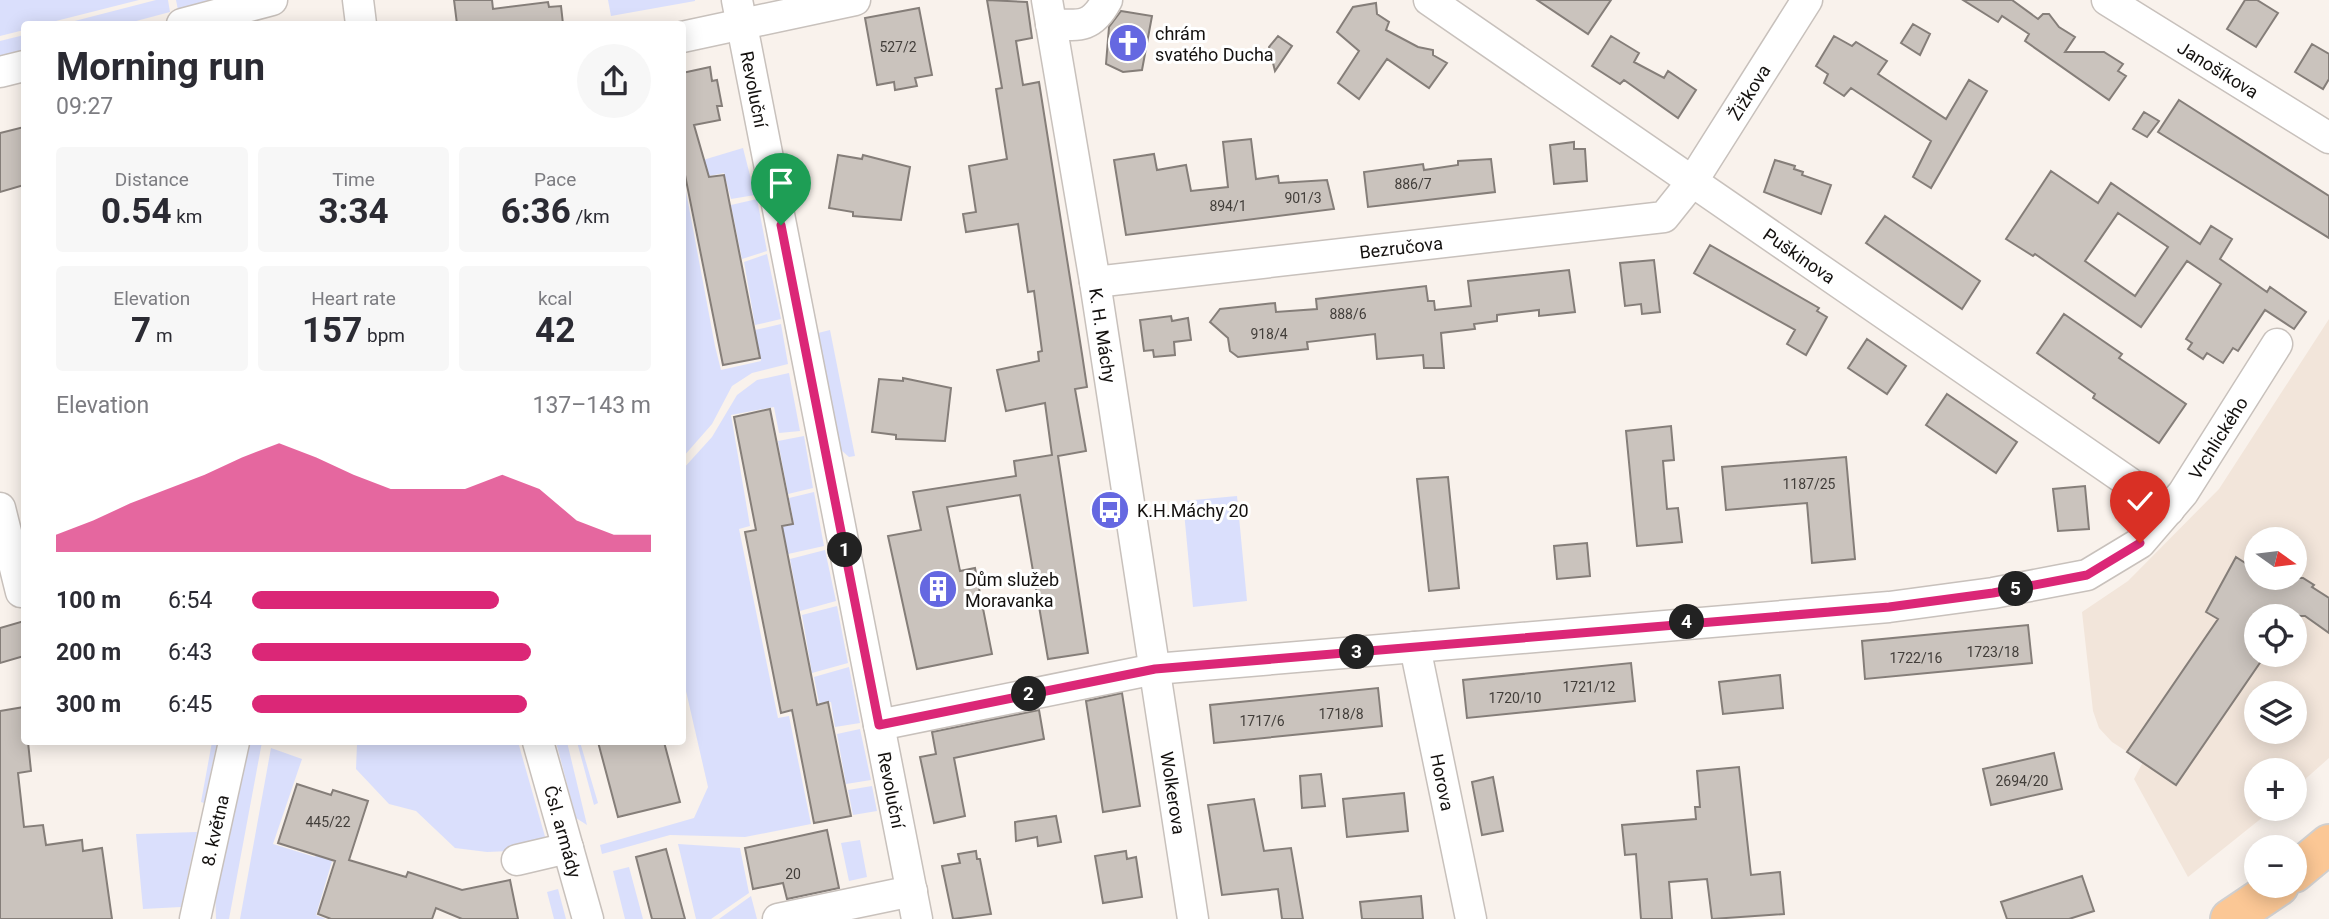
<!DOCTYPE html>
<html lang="en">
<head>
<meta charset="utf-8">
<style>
  :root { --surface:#fff; --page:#f7f7f7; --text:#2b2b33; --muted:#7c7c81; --accent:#db2777 }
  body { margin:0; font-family:Roboto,sans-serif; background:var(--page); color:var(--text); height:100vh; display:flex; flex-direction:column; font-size:26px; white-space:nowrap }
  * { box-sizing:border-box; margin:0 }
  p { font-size:23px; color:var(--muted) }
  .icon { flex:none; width:38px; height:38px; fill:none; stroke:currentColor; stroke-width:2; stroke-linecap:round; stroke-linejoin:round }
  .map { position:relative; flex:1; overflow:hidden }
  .details { position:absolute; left:21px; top:21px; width:665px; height:724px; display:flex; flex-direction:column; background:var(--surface); border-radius:7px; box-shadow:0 4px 18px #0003 }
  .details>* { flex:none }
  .needle { width:46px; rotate:104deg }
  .fabs { position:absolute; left:2244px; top:527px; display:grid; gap:14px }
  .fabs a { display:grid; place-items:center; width:63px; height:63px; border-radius:50%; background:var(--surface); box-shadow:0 4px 18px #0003; font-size:35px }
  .pin { position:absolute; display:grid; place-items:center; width:60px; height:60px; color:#fff; margin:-72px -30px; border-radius:50% 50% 50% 0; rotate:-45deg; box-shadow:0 0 7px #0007 }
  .pin .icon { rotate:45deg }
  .km { position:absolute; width:35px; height:35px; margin:-18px; border-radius:50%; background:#222; color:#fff; font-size:19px; line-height:35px; text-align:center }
  .round { display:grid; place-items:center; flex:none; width:74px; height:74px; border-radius:37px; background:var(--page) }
  .head { display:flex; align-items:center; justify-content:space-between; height:119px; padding:0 35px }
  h1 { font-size:38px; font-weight:700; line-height:52px }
  .figures { display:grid; grid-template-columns:repeat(3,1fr); gap:10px; height:119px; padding:7px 35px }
  .figures div { display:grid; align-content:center; border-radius:7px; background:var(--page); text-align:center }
  .figures b { font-size:35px; font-weight:700 }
  .figures small { font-size:19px; font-weight:400 }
  .figures p { font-size:19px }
  .chart { height:196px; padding:14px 35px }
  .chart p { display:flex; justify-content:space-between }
  .chart svg { width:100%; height:126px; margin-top:7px; fill:var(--accent); opacity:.7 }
  ul { padding:0 35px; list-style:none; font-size:23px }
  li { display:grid; grid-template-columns:112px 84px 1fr; align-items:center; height:52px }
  li i { height:18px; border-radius:9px; background:var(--accent) }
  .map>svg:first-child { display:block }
  .built { fill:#f2e5da; fill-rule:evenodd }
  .green { fill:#dadffc }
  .building { fill:#cac3bd; stroke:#857e79; stroke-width:2; fill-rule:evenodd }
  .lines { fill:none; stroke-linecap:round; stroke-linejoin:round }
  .minor-casing { stroke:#c8c1bc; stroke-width:33 }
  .major-casing { stroke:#d0cfcf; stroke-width:42 }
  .minor { stroke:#fff; stroke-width:30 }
  .major { stroke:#fbc795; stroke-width:38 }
  .route-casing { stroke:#fff; stroke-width:14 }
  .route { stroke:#db2777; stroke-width:9 }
  .labels { text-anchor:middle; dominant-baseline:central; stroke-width:6; stroke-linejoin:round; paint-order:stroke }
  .number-label { font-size:14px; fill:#423e3a }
  .poi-label { font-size:18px; fill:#14110f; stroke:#fff; text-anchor:start }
  .street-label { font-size:18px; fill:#14110f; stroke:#fff }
</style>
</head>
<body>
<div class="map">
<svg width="2329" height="919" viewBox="0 0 2329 919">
  <rect width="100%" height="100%" fill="#f9f2ec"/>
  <path class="built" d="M2329,319v439l-35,31v-19h-38v38l17,1 -85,68 -54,-98 9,-17 -31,-20 -13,-14 -6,-17 -11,-99 46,-31 91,-92zM2256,539h38v39h-38zM2256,616h38v38h-38zM2256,693h38v39h-38z"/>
  <path class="green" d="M0,0h139l-95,24h-20v6l-24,6z
    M156,0h12l2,12 -45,12h-62z
    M176,0h38l-36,10z
    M608,0h87v1l-84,15z
    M24,35v16l-24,7v-17z
    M743,148l12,47 -24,4 -7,-26 -40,8 31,165 6,24 40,-9 -6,-31 26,-6 7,40 -36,9 -20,13 -20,38 -29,33v-291z
    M757,199l10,52 -25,8 -11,-54z
    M767,254l14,65 -26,6 -11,-63z
    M830,330l25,126 -6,1 -8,-7 -23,-117z
    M789,373l11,58 -21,2 -5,-26 -43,8 19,111 -11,3 39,189 11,-2 22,108 -66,13 -75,-2 -68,19 -2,-9 94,-27 14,-31 -25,-109v-209l29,-32 25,-42 20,-15z
    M804,436l9,52 -25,6 -10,-53z
    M814,492l10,54 -36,8 -6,-27 12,-3 -5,-26z
    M1237,496l10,105 -54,6 -10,-106z
    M825,550l11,51 -36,10 -10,-52z
    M837,606l11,57 -36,10 -10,-58z
    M849,667l11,56 -25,4 -4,-25 -12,1 -5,-26z
    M860,729l11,51 -25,4 -9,-50z
    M212,742h5l-13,61 -3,-1z
    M249,742h13l-33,177h-13l-1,-30z
    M353,742h165l28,98 -34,11 -25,1 -32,-4 -39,-37 -27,-7 -33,-35 1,-25z
    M556,742h11l20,83 -11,-7z
    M577,742h3l18,61 -4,2z
    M271,748l31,11 -29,85 42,13 2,-5 16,6 -17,57 10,4h-86z
    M872,786l5,25 -24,4 -5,-25z
    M197,832l-16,75 -38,2 -7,-75z
    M860,840l7,37 -18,4 -8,-38z
    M678,844l62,4 9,45 -38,26h-15z
    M629,867l14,52h-18l-12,-48z
    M558,889l8,30h-12l-7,-27z
    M751,896l6,23h-38z"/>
  <path class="building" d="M454,0h38l1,9 55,-7 1,5 12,-1 2,18h-106z
    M987,0l40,2 5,36 -16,3 7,44 16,-3 43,272 5,33 -12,2 11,62 -28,5 30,197 -40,6 -28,-164 -73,12 13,64 15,-3 17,86 -75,15 -29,-133 33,-6 -8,-38 103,-16 -2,-15 38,-6 -7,-52 -39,8 -9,-41 42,-9 -1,-9 4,-1 -8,-60 -6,1 -10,-68 -52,8 -3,-18 13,-2 -7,-46 38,-7 -11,-70 6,-1z
    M1537,0h74l-23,34z
    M1963,0h49l26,19 5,-5h6l10,13 16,10 -10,15h39l19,12 -5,7 8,5 -17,24 -84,-59 4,-7 -27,-18 -4,6z
    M2245,0h12l21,13 -22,34 -29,-18z
    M1376,3l1,11 12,8 -3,8 32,17 15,3v5l14,8 -18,25 -42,-29 -28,40 -21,-16 21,-32 -22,-19 16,-25z
    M919,8l13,67 -17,3 2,8 -22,4 -1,-8 -17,3 -12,-67z
    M1121,11l31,5 -10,54 -19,2 -17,-8 3,-37z
    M1913,24l17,10 -10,21 -19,-12z
    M1278,36l14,10 -17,25 -6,-24z
    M1611,36l28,17 -5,9 30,16 4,-7 28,19 -18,28 -54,-38 -4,4 -28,-18z
    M1834,36l18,10 4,-4 31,19 -9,13 68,45 23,-39 18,11 -56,97 -18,-11 18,-36 -80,-53 -7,8 -20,-13 4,-9 -12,-8z
    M2312,44l17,10v25l-6,10 -28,-17z
    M710,67l2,14 5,-1 5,26h-5l3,14 -26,5 15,52 15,-2 36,183 -37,7 -41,-205v-87z
    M2179,100l150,96v42l-171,-106z
    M2144,112l15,9 -12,16 -14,-8z
    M24,127v58l-24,7v-59z
    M1251,139l5,40 22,-3 1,7 48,-3 7,29 -208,26 -12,-75 40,-6 3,16 29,-5 5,26 37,-4 -5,-45z
    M1574,142v7h11l2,32 -33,3 -4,-39z
    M838,155l24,4 1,-4 47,12 -9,53 -48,-4v-4l-24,-4z
    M1491,159l4,33 -127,15 -4,-35 59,-8 1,6 34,-5v-4z
    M1775,160l20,6 -1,3 9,3 -1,3 29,10 -10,29 -57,-22z
    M2051,171l47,32 13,-20 89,61 11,-18 21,13 -12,20 47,33 3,-5 36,25 -12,17 -29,-19 -27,41 -5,-3 -10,15 -16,-10 -4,6 -15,-10 4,-6 -6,-4 35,-55 -34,-23 -46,66 -106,-73 -2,2 -27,-17zM2118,213l50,34 -33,49 -50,-35z
    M1885,216l95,65 -18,28 -96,-66z
    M1710,245l109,63 -2,3 10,6 -21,38 -19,-11 8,-14 -101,-57z
    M1654,260l6,52 -18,2 -1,-10 -16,2 -5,-43z
    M1569,270l6,42 -36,4v-6l-42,5v6l-23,3 1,5 -34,4 3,35h-20l-1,-13 -46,4 -2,-25 -68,8 1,7 -70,8 -8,-6 -2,-13 -18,-16 10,-13 55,-6 1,9 41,-3 -1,-10 110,-13 2,15h6l1,9 36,-4 -3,-25z
    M2064,314l58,40 -3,4 67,46 -27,39 -66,-45 2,-4 -58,-41z
    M1171,316l1,5 16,-3 3,22 -17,2 1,13 -21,2 -1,-7 -9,1 -4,-31z
    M1867,339l39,27 -19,28 -39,-26z
    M903,378l48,10 -6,53 -49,-2v-4l-24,-3 7,-53 24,2z
    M1947,394l70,48 -21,31 -70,-48z
    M770,409l23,115 -11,2 35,179 11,-3 23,114 -37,7 -22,-113 -11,3 -36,-181 11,-2 -22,-113z
    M1671,426l3,34 -11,1 4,48 11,-1 4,34 -45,4 -11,-115z
    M1846,457l9,102 -43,4 -5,-60 -81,7 -4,-43z
    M1448,477l11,111 -30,3 -12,-112z
    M2085,486l4,43 -31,2 -5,-42z
    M1587,543l3,33 -33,3 -3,-33z
    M2236,557l20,13v8h47l11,7 -2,2 17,11v35l-24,-17h-49v38h10l-90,131 -49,-33 91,-133 -12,-7z
    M24,621v35l-24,7v-35z
    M2028,625l4,38 -167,16 -3,-38z
    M1631,663l4,38 -168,17 -4,-38z
    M1780,675l3,33 -60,6 -4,-32z
    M1378,688l4,38 -168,17 -4,-38z
    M1122,693l18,113 -37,6 -17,-111z
    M24,707v35h4l3,29 -13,2 6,54 19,-2 3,20 36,-5 1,11 19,-3 10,71h-112v-208z
    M1039,710l5,29 -90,19 11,58 -31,7 -14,-66 16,-3 -4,-22z
    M598,742h66l16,60 -62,15z
    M2054,753l8,36 -71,16 -8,-36z
    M1739,767l12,108 29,-3 4,42 -72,5 -5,-40 -38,3 3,37h-31l-5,-65 -11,1 -3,-30 74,-6 -1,-12h5l-3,-36z
    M1321,774l4,32 -23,2 -2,-32z
    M1493,777l10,54 -21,4 -10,-53z
    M297,784l34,11 2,-5 35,11 -19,59 57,17 2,-5 54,18 48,-10 8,39h-56l-26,-11 -4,11h-101l-13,-5 17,-53 -57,-18z
    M1404,793l4,38 -61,6 -4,-38z
    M1254,799l10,52 27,-3 12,71h-21l-4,-30 -56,6 -14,-90z
    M1056,816l5,26 -23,4 -1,-9 -21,4 -1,-19z
    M827,830l12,58 -52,11 -4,-16 -30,6 -8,-41z
    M666,849l19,70h-33l-16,-62z
    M976,851l1,8h3l11,55 -38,5 -11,-53 18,-3 -2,-9z
    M1126,851l1,8 9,-2 6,40 -39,6 -8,-47z
    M2082,876l12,35 -25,8h-62l-6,-17z
    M1421,896l2,23h-61l-2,-17z"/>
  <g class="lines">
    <g class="minor-casing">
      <g id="minor">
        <path d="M358,0l3,24"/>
        <path id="s1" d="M737,0l180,919"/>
        <path id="s2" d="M1047,0l48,282 98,637"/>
        <path id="s3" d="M1429,0l740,510"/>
        <path id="s4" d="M2107,0l222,138"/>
        <path d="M182,24l90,-24"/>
        <path d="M1051,24c29,2 41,4 56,-24"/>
        <path d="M682,37l173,-37"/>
        <path d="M0,72l24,-6"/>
        <path id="s5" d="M1095,282l569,-65 28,-35 115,-182"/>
        <path d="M0,508l21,84"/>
        <path id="s6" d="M1415,647l56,272"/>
        <path id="s7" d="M879,725l276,-56 734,-62 104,-14 94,-18 53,-32 43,-50 94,-149"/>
        <path id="s8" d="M538,742l50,177"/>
        <path d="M517,860l51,-12"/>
        <path id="s9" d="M195,919l39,-177"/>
        <path d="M778,919l134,-28"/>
      </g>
    </g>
    <g class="major-casing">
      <path id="major" d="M2294,873l35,-29
        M2230,919l49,-33"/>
    </g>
    <use href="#minor" class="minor"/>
    <use href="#major" class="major"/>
  </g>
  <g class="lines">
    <g class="route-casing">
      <path id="route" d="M781,225l98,500 276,-56 734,-62 104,-14 94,-18 53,-32"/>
    </g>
    <use href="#route" class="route"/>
  </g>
  <defs>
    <g id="church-disc" transform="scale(2.0125)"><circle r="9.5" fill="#6568e1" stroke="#fff"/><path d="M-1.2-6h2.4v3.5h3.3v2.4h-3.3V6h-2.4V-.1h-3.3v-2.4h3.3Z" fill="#fff"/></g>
    <g id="bus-disc" transform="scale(2.0125)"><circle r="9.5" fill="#6568e1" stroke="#fff"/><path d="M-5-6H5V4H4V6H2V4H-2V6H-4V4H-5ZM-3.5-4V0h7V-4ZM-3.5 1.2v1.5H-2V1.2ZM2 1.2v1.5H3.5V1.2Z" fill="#fff"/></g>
    <g id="building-disc" transform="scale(2.0125)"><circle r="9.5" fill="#6568e1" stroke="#fff"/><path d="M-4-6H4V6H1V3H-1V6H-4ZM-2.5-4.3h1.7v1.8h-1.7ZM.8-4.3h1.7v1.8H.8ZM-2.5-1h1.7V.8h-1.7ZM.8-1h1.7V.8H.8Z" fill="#fff"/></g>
  </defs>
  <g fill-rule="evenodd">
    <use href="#church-disc" x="1128" y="43"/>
    <use href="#bus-disc" x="1110" y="510"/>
    <use href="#building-disc" x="938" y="589"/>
  </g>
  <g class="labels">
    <g class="number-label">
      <text x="898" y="47">527/2</text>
      <text x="1413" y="184">886/7</text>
      <text x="1303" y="198">901/3</text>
      <text x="1228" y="206">894/1</text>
      <text x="1348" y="314">888/6</text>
      <text x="1269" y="334">918/4</text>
      <text x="1809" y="484">1187/25</text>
      <text x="1993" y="652">1723/18</text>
      <text x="1916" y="658">1722/16</text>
      <text x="1589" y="687">1721/12</text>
      <text x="1515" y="698">1720/10</text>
      <text x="1341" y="714">1718/8</text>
      <text x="1262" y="721">1717/6</text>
      <text x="2022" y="781">2694/20</text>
      <text x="328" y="822">445/22</text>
      <text x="793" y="874">20</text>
    </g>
    <g class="poi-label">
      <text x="1155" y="33">chrám<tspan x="1155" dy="21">svatého Ducha</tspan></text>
      <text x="1137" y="510">K.H.Máchy 20</text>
      <text x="965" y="579">Dům služeb<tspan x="965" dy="21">Moravanka</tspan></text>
    </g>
    <g class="street-label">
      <text stroke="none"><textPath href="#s4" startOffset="131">Janošíkova</textPath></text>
      <text stroke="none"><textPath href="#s1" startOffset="91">Revoluční</textPath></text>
      <text stroke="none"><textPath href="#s5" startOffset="724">Žižkova</textPath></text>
      <text stroke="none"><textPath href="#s5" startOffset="308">Bezručova</textPath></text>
      <text stroke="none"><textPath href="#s3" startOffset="450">Puškinova</textPath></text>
      <text stroke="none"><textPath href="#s2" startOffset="340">K. H. Máchy</textPath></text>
      <text stroke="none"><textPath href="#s7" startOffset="1412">Vrchlického</textPath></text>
      <text stroke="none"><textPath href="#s6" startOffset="138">Horova</textPath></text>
      <text stroke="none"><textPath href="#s1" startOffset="805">Revoluční</textPath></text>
      <text stroke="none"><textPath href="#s2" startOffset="803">Wolkerova</textPath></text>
      <text stroke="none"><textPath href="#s8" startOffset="93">Čsl. armády</textPath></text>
      <text stroke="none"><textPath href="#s9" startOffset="91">8. května</textPath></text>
    </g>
  </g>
</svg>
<div class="fabs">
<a><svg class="needle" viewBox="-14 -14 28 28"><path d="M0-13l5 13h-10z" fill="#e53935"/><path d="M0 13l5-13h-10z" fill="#7c7c81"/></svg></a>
<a><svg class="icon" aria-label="locate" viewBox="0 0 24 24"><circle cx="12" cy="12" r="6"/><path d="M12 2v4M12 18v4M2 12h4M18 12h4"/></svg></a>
<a><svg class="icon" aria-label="layers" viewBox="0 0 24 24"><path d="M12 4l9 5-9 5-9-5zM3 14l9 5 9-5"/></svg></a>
<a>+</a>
<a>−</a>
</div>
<div class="pin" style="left:781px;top:225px;background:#1e9e55"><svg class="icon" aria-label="arrive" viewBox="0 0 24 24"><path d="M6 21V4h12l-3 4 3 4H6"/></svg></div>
<div class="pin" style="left:2140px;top:543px;background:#d93025"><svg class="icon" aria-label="check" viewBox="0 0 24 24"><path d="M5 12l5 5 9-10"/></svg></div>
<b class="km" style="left:845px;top:550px">1</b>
<b class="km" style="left:1029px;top:694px">2</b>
<b class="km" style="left:1357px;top:652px">3</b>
<b class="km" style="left:1687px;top:622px">4</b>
<b class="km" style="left:2016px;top:589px">5</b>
<section class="details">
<div class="head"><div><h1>Morning run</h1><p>09:27</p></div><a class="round"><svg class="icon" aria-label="share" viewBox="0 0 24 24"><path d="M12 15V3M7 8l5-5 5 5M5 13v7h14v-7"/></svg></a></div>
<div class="figures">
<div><p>Distance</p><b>0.54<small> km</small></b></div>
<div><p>Time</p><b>3:34</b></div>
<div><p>Pace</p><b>6:36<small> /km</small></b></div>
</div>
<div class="figures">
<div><p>Elevation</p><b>7<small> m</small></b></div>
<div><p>Heart rate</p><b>157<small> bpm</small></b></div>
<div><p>kcal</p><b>42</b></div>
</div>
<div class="chart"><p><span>Elevation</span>137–143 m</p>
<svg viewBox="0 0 160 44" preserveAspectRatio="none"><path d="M0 44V38L10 33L20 27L30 22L40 17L50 11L60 6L70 11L80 17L90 22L100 22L110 22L120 17L130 22L140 33L150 38L160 38V44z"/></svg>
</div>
<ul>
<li><b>100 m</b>6:54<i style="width:62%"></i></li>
<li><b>200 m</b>6:43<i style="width:70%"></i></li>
<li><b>300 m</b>6:45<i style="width:69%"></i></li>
</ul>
</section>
</div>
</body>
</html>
